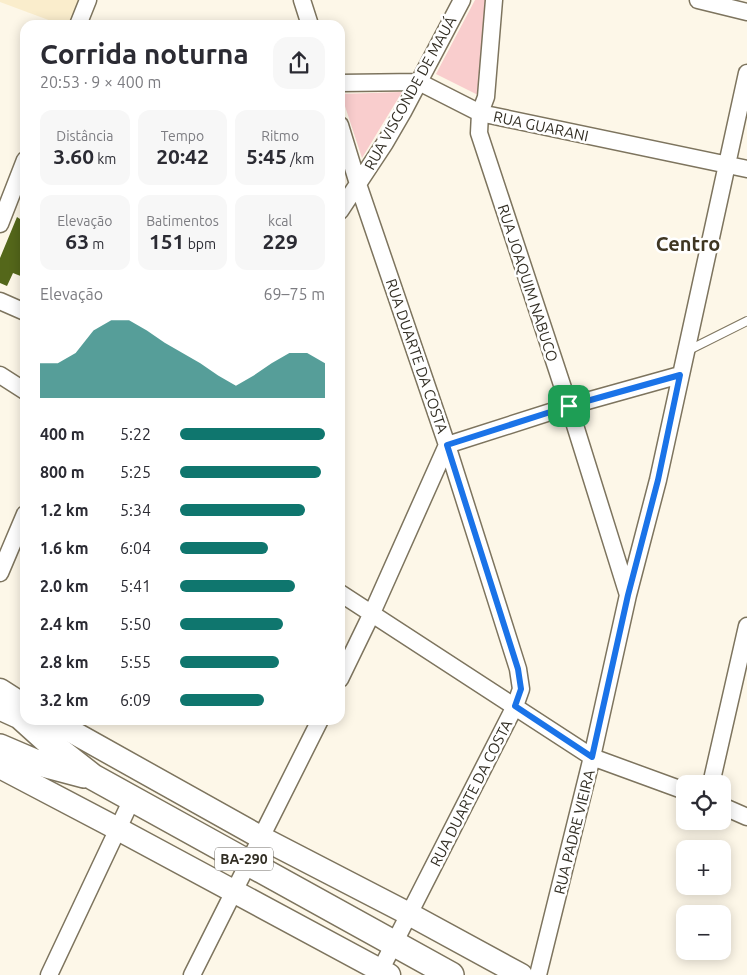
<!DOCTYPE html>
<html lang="pt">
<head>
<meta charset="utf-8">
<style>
  :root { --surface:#fff; --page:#f7f7f7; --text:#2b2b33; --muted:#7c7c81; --accent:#0f766e }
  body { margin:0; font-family:Ubuntu,sans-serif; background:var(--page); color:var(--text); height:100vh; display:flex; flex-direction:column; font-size:19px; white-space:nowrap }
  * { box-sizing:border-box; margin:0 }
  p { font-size:16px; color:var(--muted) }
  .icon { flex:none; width:28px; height:28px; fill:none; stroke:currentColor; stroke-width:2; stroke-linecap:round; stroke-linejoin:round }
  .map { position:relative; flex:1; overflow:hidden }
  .panel { position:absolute; left:20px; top:20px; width:325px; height:705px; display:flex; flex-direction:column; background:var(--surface); border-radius:15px; box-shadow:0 2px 12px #0003 }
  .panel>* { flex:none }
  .buttons { position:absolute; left:676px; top:775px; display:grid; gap:10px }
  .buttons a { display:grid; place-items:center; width:55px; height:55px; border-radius:10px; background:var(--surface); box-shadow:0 2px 12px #0003; font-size:25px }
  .pin { position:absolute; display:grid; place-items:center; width:42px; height:42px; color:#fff; margin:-21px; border-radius:10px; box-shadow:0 2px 8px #0006 }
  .round { display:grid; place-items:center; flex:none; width:52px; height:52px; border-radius:15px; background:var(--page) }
  .headline { display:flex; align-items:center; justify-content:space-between; height:85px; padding:0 20px }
  h1 { font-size:28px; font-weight:600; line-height:38px }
  .figures { display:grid; grid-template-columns:repeat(3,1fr); gap:8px; height:85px; padding:5px 20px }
  .figures div { display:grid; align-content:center; border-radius:12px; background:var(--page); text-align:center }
  .figures b { font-size:21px; font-weight:600 }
  .figures small { font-size:14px; font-weight:400 }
  .figures p { font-size:14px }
  .chart { height:140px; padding:10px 20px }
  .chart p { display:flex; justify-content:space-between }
  .chart svg { width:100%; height:90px; margin-top:5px; fill:var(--accent); opacity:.7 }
  ul { padding:0 20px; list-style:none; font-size:16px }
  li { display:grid; grid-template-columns:80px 60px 1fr; align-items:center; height:38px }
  li i { height:12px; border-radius:6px; background:var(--accent) }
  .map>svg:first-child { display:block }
  .built { fill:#faedcc }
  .green { fill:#f9cdcd }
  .building { fill:#54671a }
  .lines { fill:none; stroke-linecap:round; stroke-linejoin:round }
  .lane-casing { stroke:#7d745e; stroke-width:10 }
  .street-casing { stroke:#7d745e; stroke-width:19 }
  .secondary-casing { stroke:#7d745e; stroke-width:25 }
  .primary-casing { stroke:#7d745e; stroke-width:28 }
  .lane { stroke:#fff; stroke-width:8 }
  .street { stroke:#fff; stroke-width:16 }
  .secondary { stroke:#fff; stroke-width:22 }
  .primary { stroke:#fff; stroke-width:25 }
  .route-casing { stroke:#fff; stroke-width:10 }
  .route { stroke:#1a73e8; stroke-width:6 }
  .labels { text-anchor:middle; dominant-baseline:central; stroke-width:5; stroke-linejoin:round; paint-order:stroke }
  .shield { fill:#fff; stroke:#706d66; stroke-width:1 }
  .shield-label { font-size:14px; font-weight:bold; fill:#322e24 }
  .street-label { font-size:15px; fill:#322e24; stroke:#fff }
  .district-label { font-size:20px; font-weight:bold; fill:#3f3622; stroke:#fff }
</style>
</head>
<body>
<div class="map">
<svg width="747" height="975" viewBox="0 0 747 975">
  <rect width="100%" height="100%" fill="#fdf7e8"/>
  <path class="built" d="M0,0h93l-9,25h-22l-62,-23z"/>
  <path class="green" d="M475,0h11l-8,95 -42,-21z
    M402,92l-40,66 -21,-64z"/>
  <path class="building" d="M25,207l-1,55 1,31 -4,-2 2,-4 -3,-2 3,-8 -10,-4 -6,13 -7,-3v-25l17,-41 3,2z"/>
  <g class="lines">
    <g class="lane-casing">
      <path id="lane" d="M687,351l60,-30"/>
    </g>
    <g class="street-casing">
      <path id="street" d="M302,0l8,25
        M494,0l-8,97 -6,16 -1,20 90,273 59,189
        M698,0l49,12
        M78,25l10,-25
        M340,83l79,-1 61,31 267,56
        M340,125l18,59 89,261 71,224 3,20 -6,17 -137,269
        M340,211l45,-68 18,-31 59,-112
        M0,224l25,-64
        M0,301l25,11
        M0,375l25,16
        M0,573l25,-59
        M340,593l252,164 93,34
        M340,679l32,-66 75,-168 122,-39 111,-31
        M711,784l36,-158
        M722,806l25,11
        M49,975l83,-176
        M192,975l128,-255
        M538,975l54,-218 36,-162 30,-115 89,-407"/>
    </g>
    <g class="secondary-casing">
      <path id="secondary" d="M0,690l25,16
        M51,720l211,118 147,76 112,61
        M0,767l118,62 271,146"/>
    </g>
    <g class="primary-casing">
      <path id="primary" d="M0,707l20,9 31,28 42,33 358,198
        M0,747l35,15 49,13"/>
    </g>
    <use href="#lane" class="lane"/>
    <use href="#street" class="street"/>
    <use href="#secondary" class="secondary"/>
    <use href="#primary" class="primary"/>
  </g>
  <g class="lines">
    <g class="route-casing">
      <path id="route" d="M680,375l-22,105 -30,115 -36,162 -77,-51 6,-17 -3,-20 -71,-224 122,-39z"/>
    </g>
    <use href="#route" class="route"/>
  </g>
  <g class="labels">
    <rect class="shield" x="215" y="847.5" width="58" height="23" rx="4"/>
    <g class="shield-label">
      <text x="244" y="859">BA-290</text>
    </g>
    <g class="street-label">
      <text transform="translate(410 93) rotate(-61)">RUA VISCONDE DE MAUÁ</text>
      <text transform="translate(541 126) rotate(12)">RUA GUARANI</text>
      <text transform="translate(528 283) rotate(72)">RUA JOAQUIM NABUCO</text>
      <text transform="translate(417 356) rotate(71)">RUA DUARTE DA COSTA</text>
      <text transform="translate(471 793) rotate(-63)">RUA DUARTE DA COSTA</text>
      <text transform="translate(574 832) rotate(-76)">RUA PADRE VIEIRA</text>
    </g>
    <g class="district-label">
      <text x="688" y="243">Centro</text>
    </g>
  </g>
</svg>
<div class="buttons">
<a><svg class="icon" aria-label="locate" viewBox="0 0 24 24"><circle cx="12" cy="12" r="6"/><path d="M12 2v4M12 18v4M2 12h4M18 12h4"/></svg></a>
<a>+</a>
<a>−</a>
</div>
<div class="pin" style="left:569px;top:406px;background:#1e9e55"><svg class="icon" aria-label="arrive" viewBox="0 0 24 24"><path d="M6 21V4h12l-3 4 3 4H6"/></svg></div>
<section class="panel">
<div class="headline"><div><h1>Corrida noturna</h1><p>20:53 · 9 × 400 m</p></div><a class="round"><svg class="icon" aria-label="share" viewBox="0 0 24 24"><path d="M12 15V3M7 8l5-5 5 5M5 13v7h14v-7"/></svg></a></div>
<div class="figures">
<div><p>Distância</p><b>3.60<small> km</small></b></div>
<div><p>Tempo</p><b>20:42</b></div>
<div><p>Ritmo</p><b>5:45<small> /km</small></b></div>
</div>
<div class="figures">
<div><p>Elevação</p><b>63<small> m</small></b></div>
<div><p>Batimentos</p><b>151<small> bpm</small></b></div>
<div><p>kcal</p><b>229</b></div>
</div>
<div class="chart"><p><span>Elevação</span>69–75 m</p>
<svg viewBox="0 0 160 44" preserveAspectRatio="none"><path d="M0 44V27L10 27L20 22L30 11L40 6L50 6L60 11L70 17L80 22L90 27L100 33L110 38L120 33L130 27L140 22L150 22L160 27V44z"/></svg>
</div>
<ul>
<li><b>400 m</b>5:22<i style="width:100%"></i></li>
<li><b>800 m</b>5:25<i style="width:97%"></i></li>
<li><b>1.2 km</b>5:34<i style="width:86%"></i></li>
<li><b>1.6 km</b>6:04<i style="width:61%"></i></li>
<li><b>2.0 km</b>5:41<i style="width:79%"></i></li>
<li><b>2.4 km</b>5:50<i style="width:71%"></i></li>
<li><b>2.8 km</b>5:55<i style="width:68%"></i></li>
<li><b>3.2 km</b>6:09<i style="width:58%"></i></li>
</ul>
</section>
</div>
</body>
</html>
